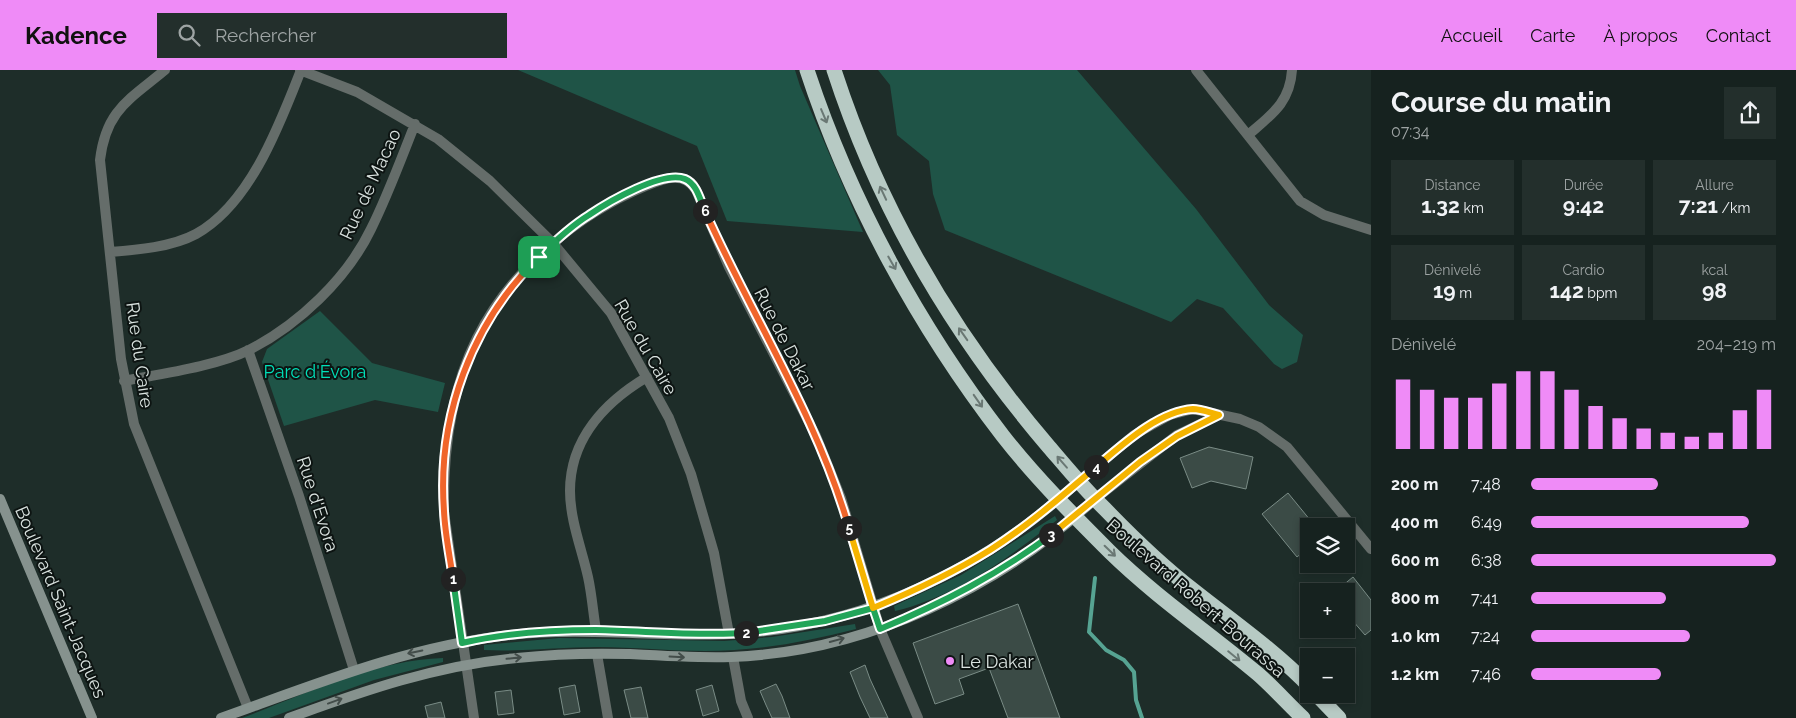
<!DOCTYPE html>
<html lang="fr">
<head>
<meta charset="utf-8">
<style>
  :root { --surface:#16221f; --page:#232f2c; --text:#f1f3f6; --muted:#9ea4a4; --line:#353f3d; --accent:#ef8bf7 }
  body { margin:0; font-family:Raleway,sans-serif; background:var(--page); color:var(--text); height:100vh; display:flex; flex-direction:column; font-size:19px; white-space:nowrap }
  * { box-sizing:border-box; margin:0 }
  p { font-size:16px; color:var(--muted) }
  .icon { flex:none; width:28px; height:28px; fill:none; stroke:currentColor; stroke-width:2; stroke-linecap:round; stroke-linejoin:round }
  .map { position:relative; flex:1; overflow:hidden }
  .details { display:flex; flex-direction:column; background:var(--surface); width:425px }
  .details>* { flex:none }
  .controls { position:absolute; left:1300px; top:448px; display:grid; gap:10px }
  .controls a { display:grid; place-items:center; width:55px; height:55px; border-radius:0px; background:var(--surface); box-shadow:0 2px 8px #0003,0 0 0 1px var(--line); font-size:25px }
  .pin { position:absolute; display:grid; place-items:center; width:42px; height:42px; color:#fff; margin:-21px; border-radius:10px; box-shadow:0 2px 8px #0006 }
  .km { position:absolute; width:25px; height:25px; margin:-12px; border-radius:50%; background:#222; color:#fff; font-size:14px; line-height:25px; text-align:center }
  .round { display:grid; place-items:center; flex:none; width:52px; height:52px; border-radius:0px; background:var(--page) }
  .headline { display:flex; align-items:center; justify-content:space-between; height:85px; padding:0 20px }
  h1 { font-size:28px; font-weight:700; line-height:38px }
  .stats { display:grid; grid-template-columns:repeat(3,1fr); gap:8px; height:85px; padding:5px 20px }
  .stats div { display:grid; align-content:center; border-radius:0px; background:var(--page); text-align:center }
  .stats b { font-size:21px; font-weight:700 }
  .stats small { font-size:14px; font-weight:400 }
  .stats p { font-size:14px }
  .chart { height:140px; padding:10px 20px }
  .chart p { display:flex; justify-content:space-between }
  .chart svg { width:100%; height:90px; margin-top:5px; stroke:var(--accent); stroke-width:6 }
  ul { padding:0 20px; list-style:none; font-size:16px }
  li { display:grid; grid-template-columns:80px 60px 1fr; align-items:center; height:38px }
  li i { height:12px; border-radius:6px; background:var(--accent) }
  header { display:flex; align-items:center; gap:30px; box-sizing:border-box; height:70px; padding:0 25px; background:var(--accent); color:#111 }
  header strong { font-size:24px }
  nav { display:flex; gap:28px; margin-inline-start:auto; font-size:18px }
  .search { width:350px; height:45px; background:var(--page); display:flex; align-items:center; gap:12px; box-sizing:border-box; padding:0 18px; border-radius:0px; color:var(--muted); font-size:19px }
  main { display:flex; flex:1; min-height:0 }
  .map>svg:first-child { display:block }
  .green { fill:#1f5447 }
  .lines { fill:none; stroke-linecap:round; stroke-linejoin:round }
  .stream { stroke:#56a392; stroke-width:4 }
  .building { fill:#3b4b46; stroke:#7a8c86 }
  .street { stroke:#656d6a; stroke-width:10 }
  .secondary { stroke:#86928e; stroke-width:10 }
  .highway { stroke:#b7cac4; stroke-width:15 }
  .oneway { stroke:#6a7874 }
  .oneway2 { stroke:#434d4a }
  .split-1-casing { stroke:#fff; stroke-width:10 }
  .split-2-casing { stroke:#fff; stroke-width:10 }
  .split-3-casing { stroke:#fff; stroke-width:10 }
  .split-4-casing { stroke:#fff; stroke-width:10 }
  .split-5-casing { stroke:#fff; stroke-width:10 }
  .split-6-casing { stroke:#fff; stroke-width:10 }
  .split-7-casing { stroke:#fff; stroke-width:10 }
  .split-1 { stroke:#f0652b; stroke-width:6 }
  .split-2 { stroke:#22a559; stroke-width:6 }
  .split-3 { stroke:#22a559; stroke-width:6 }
  .split-4 { stroke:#f5b400; stroke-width:6 }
  .split-5 { stroke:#f5b400; stroke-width:6 }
  .split-6 { stroke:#f0652b; stroke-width:6 }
  .split-7 { stroke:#22a559; stroke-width:6 }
  .poi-dot { fill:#ef8bf7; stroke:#0d1412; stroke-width:2 }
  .labels { text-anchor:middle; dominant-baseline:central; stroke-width:4; stroke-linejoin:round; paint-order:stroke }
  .street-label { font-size:18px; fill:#dae3e0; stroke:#0d1412 }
  .park-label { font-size:18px; fill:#01e0b9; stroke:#0d1412 }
  .poi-label { font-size:18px; fill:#dae3e0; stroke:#0d1412; text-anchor:start }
</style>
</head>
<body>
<header>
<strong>Kadence</strong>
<div class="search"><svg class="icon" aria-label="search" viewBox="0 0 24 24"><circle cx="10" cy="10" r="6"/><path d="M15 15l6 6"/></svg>Rechercher</div>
<nav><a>Accueil</a><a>Carte</a><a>À propos</a><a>Contact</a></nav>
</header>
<main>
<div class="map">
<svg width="1371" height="648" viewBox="0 0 1371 648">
  <rect width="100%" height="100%" fill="#1e2d29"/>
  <path class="green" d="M518,0h277l5,16 63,146 -136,-11 -30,-75z
    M878,0h199l119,139 73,96 34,30 -6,27 -15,7 -8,-5 -51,-56 -26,-9 -26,23 -226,-92 -12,-36 -4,-33 -32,-26 -7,-50z
    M320,241l52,52 73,20 -7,29 -63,-12 -91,26 -22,-64 5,-13z
    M1055,446l2,4c-49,38 -100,76 -162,91l-1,-5 67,-31z
    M855,554l1,5c-50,13 -100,22 -151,22 -36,0 -71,-4 -107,-4 -38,0 -76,5 -114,3v-5l75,-7 165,3 48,-4z
    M443,588v4l-69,18 -105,38h-27c64,-24 132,-58 201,-60z"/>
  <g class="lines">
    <path class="stream" d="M1095,508l-6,54 17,18 18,10 10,12 2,28 6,18"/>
  </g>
  <path class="building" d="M1209,377l44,10 -7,32 -35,-8 -19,7 -12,-30z
    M1288,423l27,33h-6v21l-12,10 -35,-43z
    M1353,507l18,23v30l-6,5 -19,-22v-22h-10z
    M1018,534l42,114h-52l-19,-50 -30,11 5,15 -29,10 -22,-61z
    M865,595l5,14 18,39h-18l-10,-21 -10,-25z
    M776,614l6,12 8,22h-18l-6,-13 -6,-14z
    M575,615l5,27 -16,3 -5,-27z
    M712,615l7,26 -16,5 -7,-26z
    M641,617l7,31h-17l-7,-28z
    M511,620l3,23 -16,2 -3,-23z
    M441,632l4,16h-17l-3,-12z"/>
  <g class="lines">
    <path class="street" d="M165,0c-36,30 -59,40 -65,90l21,199 13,65 114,284
      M300,0l57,22 81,47 52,42 63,62 58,70 58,105 22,56 23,79 15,81
      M1196,0l104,131 24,14 47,15
      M1248,65c23,-20 42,-32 44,-65
      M110,182c27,-2 62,-5 86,-18 54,-30 83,-108 105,-164
      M248,280l51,146 55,174
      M124,311c36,-7 93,-15 125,-31 49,-25 98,-71 122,-121 17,-34 30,-70 44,-105
      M1079,411l55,-46 36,-20 23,-6 47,10 19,8 28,20 84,102
      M1095,429l82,-64 42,-20
      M596,560c-3,-17 -4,-35 -8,-53 -6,-27 -18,-57 -18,-86 0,-52 35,-89 77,-114
      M597,584l11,64
      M733,587l8,44 7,17
      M474,648l-30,-206c-1,-59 6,-120 33,-174 34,-68 99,-123 169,-152 17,-7 37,-16 50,4l33,77 87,169 25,62 39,131 38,89"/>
    <path class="secondary" d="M0,429l92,219
      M221,648c95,-34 188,-72 289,-83 74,-8 146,2 220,-1 131,-6 253,-64 349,-153
      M289,648c74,-27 148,-53 228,-60 37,-4 74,-5 111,-4 35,2 69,4 103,3 134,-5 267,-68 364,-158"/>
    <path class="highway" d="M807,0c43,131 112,257 196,366 32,41 70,79 107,116 46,45 99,81 148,122 16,14 30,30 45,44
      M834,0c45,139 120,266 215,377 18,21 36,43 56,62 27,28 57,57 88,81 39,31 81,60 116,96
      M1316,624l23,24"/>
  </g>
  <defs><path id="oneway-shaft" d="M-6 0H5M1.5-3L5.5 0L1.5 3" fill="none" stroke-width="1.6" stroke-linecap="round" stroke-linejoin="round" transform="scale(1.25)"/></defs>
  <g class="oneway">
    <use href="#oneway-shaft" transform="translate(824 46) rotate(67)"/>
    <use href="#oneway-shaft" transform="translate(883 123) rotate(-115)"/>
    <use href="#oneway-shaft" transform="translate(892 193) rotate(60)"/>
    <use href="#oneway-shaft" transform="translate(963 264) rotate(-125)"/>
    <use href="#oneway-shaft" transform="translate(978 331) rotate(55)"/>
    <use href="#oneway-shaft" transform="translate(1062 392) rotate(-131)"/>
    <use href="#oneway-shaft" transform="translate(1110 481) rotate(44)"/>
    <use href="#oneway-shaft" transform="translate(1234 586) rotate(39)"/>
  </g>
  <g class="oneway2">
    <use href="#oneway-shaft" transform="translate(837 570) rotate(-15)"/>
    <use href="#oneway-shaft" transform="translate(415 582) rotate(168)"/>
    <use href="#oneway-shaft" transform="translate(677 587) rotate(3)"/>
    <use href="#oneway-shaft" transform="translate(514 588) rotate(-6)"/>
    <use href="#oneway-shaft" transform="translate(335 631) rotate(-20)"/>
  </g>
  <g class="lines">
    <g class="split-1-casing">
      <path id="split-1" d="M453,509c-3,-22 -8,-45 -9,-68 -7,-94 27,-188 95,-254"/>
    </g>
    <g class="split-2-casing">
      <path id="split-2" d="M453,509l9,64c44,-10 89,-13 134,-13 50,1 99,6 150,3"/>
    </g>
    <g class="split-3-casing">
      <path id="split-3" d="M746,563l79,-12 48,-13 7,21c63,-26 117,-54 171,-94"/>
    </g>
    <g class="split-4-casing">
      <path id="split-4" d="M1051,465l89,-73 37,-26 42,-21c-8,-2 -18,-6 -26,-6 -35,2 -72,37 -97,58"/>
    </g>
    <g class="split-5-casing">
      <path id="split-5" d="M849,458l24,80c41,-17 80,-35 117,-58 38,-24 72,-54 106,-83"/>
    </g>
    <g class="split-6-casing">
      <path id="split-6" d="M705,141c47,106 112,205 144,317"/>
    </g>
    <g class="split-7-casing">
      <path id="split-7" d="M539,187c15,-15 32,-31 50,-42 19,-13 74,-45 96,-36 12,5 15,21 20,32"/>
    </g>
    <use href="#split-1" class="split-1"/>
    <use href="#split-2" class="split-2"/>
    <use href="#split-3" class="split-3"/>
    <use href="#split-4" class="split-4"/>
    <use href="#split-5" class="split-5"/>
    <use href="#split-6" class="split-6"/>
    <use href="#split-7" class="split-7"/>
  </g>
  <circle class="poi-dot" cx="950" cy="591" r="5"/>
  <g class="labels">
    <g class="street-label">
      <text transform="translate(370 114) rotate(-65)">Rue de Macao</text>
      <text transform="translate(785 269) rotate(63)">Rue de Dakar</text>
      <text transform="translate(646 277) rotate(60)">Rue du Caire</text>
      <text transform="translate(140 285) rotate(82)">Rue du Caire</text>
      <text transform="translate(318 434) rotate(72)">Rue d'Evora</text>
      <text transform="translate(1196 528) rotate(41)">Boulevard Robert-Bourassa</text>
      <text transform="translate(61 532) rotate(67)">Boulevard Saint-Jacques</text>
    </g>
    <g class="park-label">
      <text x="315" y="301">Parc d'Évora</text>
    </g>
    <g class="poi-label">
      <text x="960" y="591">Le Dakar</text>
    </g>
  </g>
</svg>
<div class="controls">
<a><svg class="icon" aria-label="layers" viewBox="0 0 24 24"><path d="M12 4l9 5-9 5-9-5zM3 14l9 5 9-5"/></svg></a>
<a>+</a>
<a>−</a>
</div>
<div class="pin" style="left:539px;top:187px;background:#1e9e55"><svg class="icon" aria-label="arrive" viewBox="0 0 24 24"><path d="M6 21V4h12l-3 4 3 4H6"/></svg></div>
<b class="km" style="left:453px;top:509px">1</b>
<b class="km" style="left:746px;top:563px">2</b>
<b class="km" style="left:1051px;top:465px">3</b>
<b class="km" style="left:1096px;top:397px">4</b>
<b class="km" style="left:849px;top:458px">5</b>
<b class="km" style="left:705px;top:141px">6</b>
</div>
<section class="details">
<div class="headline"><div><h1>Course du matin</h1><p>07:34</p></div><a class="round"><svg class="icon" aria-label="share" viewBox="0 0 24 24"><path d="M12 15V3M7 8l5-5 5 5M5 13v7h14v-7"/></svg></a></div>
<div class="stats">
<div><p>Distance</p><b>1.32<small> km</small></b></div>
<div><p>Durée</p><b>9:42</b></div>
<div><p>Allure</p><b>7:21<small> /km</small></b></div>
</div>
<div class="stats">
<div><p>Dénivelé</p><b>19<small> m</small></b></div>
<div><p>Cardio</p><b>142<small> bpm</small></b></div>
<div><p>kcal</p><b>98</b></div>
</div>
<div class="chart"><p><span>Dénivelé</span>204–219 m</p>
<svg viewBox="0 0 160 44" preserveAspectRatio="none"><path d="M5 44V10M15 44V15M25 44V19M35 44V19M45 44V12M55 44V6M65 44V6M75 44V15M85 44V23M95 44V29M105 44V34M115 44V36M125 44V38M135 44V36M145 44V25M155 44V15"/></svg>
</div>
<ul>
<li><b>200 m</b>7:48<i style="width:52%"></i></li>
<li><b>400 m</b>6:49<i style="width:89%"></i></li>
<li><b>600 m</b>6:38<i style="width:100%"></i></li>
<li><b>800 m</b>7:41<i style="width:55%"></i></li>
<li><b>1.0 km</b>7:24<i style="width:65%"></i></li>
<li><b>1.2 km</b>7:46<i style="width:53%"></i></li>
</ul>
</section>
</main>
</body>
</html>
